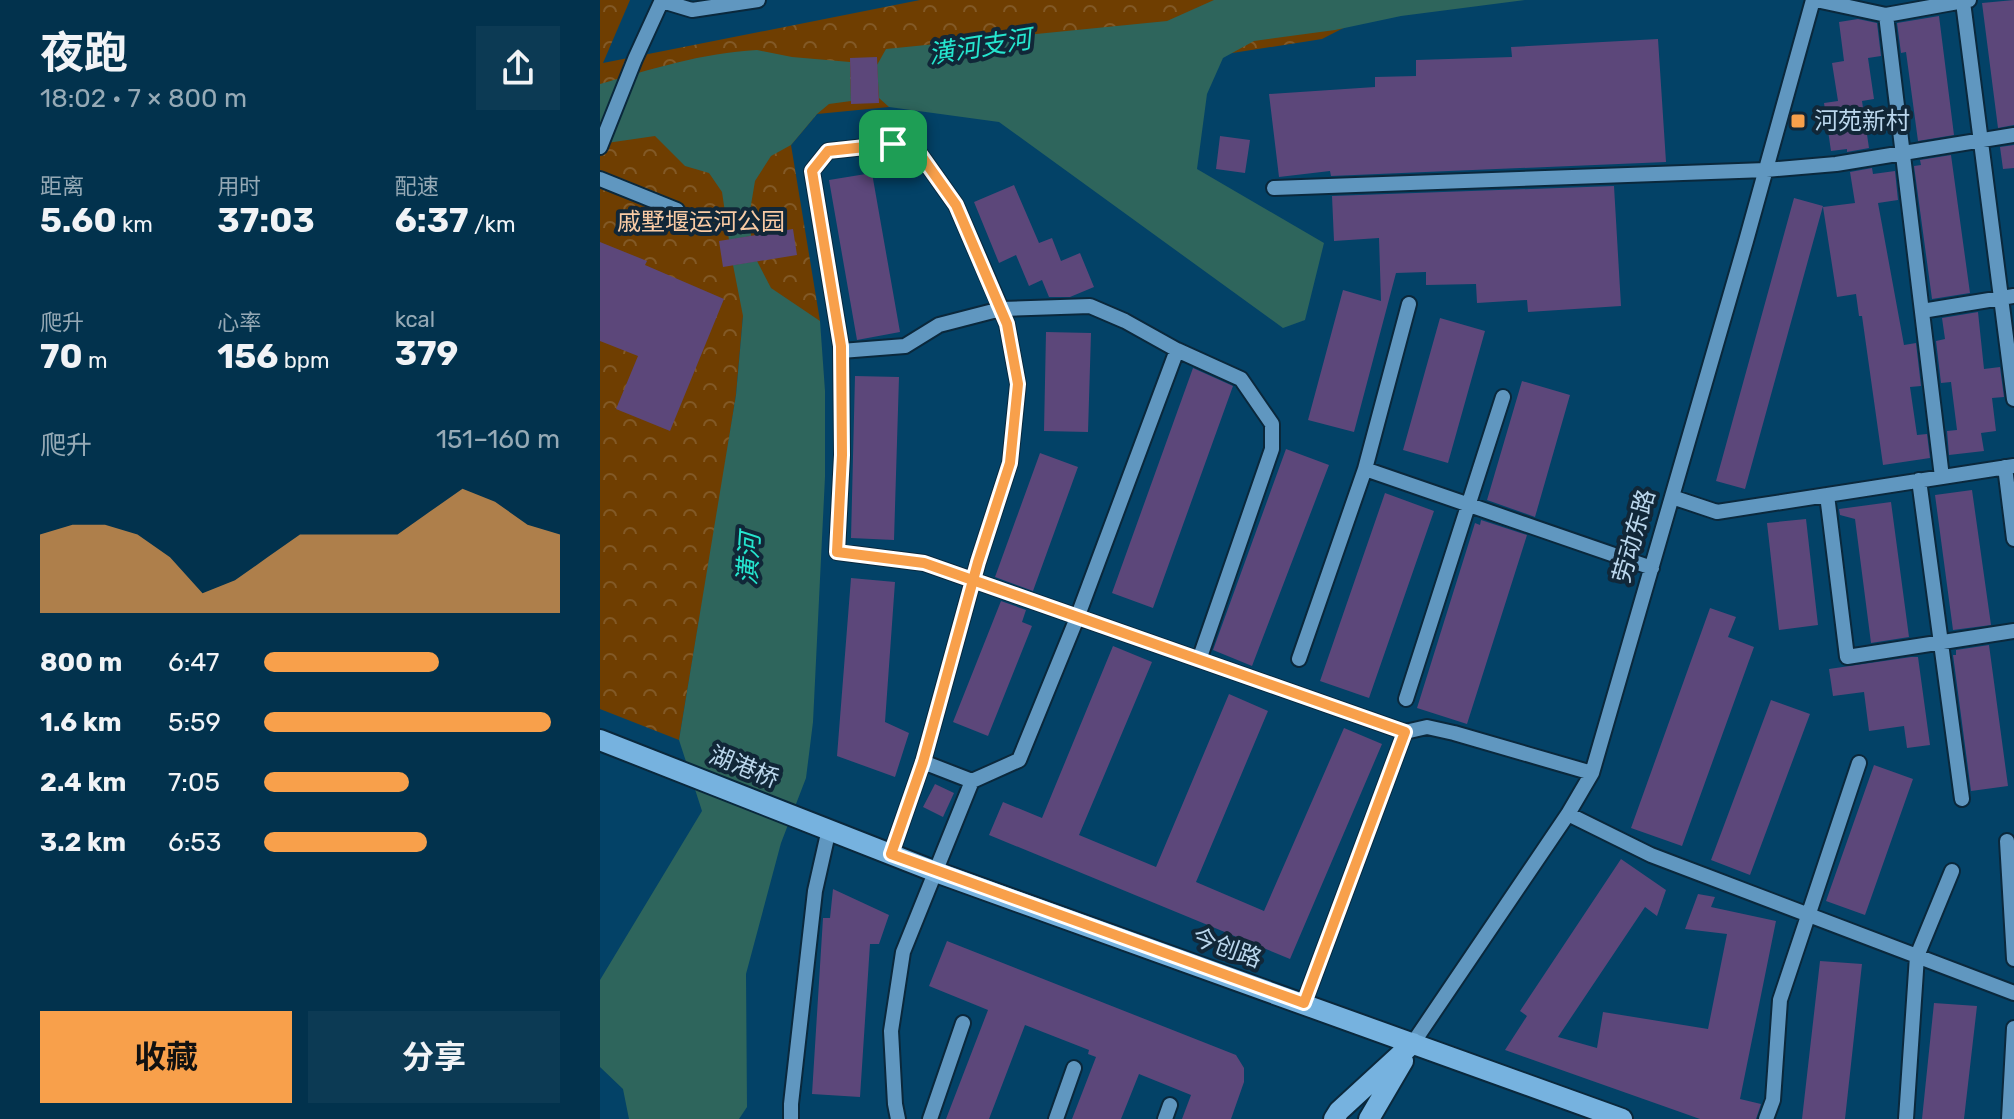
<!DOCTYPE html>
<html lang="zh">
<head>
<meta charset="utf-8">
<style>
  :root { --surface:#02324d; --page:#0c3a54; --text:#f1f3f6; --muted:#96aab6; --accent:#f8a04b }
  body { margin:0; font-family:Rubik,"Noto Sans SC",sans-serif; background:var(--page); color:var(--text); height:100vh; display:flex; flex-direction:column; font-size:30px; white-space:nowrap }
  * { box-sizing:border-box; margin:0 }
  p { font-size:26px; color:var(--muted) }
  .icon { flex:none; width:44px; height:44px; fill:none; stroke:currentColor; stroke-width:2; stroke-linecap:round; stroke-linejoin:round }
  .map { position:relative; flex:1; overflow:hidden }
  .side { display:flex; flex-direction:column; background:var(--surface); width:600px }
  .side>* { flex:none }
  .pin { position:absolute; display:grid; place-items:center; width:68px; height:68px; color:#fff; margin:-34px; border-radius:16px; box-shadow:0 4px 12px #0006 }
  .round { display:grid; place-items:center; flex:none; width:84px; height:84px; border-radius:0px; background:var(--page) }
  .overview { display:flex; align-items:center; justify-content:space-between; height:136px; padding:0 40px }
  h1 { font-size:44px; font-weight:700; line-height:60px }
  .metrics { display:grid; grid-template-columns:repeat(3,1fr); gap:12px; height:136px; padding:8px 40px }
  .metrics div { display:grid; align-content:center }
  .metrics b { font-size:34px; font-weight:700 }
  .metrics small { font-size:22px; font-weight:400 }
  .metrics p { font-size:22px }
  .chart { height:224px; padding:16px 40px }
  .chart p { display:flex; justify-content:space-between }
  .chart svg { width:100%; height:144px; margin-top:8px; fill:var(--accent); opacity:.7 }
  .action { display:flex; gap:16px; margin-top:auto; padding:16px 40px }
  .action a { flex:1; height:92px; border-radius:0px; background:var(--accent); color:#111; font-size:32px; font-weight:700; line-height:92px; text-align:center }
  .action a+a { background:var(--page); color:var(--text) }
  ul { padding:0 40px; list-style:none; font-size:26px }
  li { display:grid; grid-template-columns:128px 96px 1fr; align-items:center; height:60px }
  li i { height:20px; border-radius:10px; background:var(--accent) }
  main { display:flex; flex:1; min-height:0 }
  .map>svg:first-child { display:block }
  .forest { fill:url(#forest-crowns) }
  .water { fill:#2e655c }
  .building { fill:#5c477a }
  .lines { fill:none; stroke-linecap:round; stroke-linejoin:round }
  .minor-casing { stroke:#0a283c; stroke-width:18 }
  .major-casing { stroke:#0a283c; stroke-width:24 }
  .minor { stroke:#6097c0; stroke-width:14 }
  .major { stroke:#76b2df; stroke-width:20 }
  .route-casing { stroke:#fff; stroke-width:16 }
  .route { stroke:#f8a04b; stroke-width:10 }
  .poi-dot { fill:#f8a04b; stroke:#112738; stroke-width:3 }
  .labels { text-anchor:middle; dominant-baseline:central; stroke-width:8; stroke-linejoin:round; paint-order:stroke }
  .poi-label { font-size:24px; fill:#bbd7ed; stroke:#112738; text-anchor:start }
  .park-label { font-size:24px; fill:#f9cba5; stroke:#112738 }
  .street-label { font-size:24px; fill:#bbd7ed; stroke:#112738 }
  .water-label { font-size:26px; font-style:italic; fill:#25e6cf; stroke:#112738 }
</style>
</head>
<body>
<main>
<section class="side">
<div class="overview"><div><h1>夜跑</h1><p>18:02 · 7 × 800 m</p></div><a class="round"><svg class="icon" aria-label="share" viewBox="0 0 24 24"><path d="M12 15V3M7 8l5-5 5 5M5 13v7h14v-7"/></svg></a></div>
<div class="metrics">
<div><p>距离</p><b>5.60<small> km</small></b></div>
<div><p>用时</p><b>37:03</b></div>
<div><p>配速</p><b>6:37<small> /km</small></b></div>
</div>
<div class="metrics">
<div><p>爬升</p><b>70<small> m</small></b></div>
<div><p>心率</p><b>156<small> bpm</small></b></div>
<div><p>kcal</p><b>379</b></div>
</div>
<div class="chart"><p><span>爬升</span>151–160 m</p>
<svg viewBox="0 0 160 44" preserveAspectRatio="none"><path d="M0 44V20L10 17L20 17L30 20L40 27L50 38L60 34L70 27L80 20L90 20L100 20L110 20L120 13L130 6L140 10L150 17L160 20V44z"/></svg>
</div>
<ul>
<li><b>800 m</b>6:47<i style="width:59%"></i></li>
<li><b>1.6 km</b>5:59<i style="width:97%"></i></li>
<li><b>2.4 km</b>7:05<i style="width:49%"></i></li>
<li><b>3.2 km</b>6:53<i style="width:55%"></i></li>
</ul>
<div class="action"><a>收藏</a><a>分享</a></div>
</section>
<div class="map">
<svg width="1414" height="1119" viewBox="0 0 1414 1119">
  <defs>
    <pattern id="forest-crowns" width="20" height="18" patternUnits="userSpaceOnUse" patternTransform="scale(2)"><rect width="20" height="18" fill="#6f3e01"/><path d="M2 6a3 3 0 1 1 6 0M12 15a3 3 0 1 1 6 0" fill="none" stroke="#825926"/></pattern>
  </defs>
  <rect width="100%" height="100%" fill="#034267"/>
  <path class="forest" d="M0,0h30l-27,63 317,-63h478l-76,39 -433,68 -72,7 -26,31 29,176 -77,-5 -7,79 -14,90 -43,255 -79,-31z"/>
  <path class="water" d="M614,0h311l-124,16 -66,14 -81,11 -31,17 -16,36 -10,75 127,74 -19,77 -22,8 -284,-206 -110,-15 -10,-9 -2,-33 9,-16 281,-28z
    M157,50l35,7 58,5 1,39 -22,3 -12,10 -26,31 -20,11 -16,25 -5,30 1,25 -22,4 -7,-48 -13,-19 -24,-7 -30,-30 -55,8v-60c52,-15 102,-31 157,-34z
    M157,261l14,27 49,33 5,70v86l-12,245 -7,56 -25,65 -35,131 1,133 -8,12h-110l-6,-30 -23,-22v-87l102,-169 -23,-71 57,-345 7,-79 -10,-51z"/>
  <path class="building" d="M1414,0v125l-16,3 -16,-125z
    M1339,16l15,119 -36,6 -12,-89 -5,1 -4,-30z
    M1258,19l19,4 4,33 -13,2 6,41 -12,2 7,47 -22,4v-3l-16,2 -7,-48 14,-2 -6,-38 12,-2 -5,-39z
    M1058,39l8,123 -335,14 -1,-5 -51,6 -10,-83 106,-7v-10l41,-1v-16l96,-3 -1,-10z
    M277,57l2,46 -28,1 -1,-46z
    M620,136l30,4 -5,33 -29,-4z
    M1414,145v23l-11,1 -3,-22z
    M1351,155l19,138 -38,6 -18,-133 7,-1 -1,-5z
    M1272,168l1,6 22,-3 3,29 -20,3 26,142 12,-2 5,43 -11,1 7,48 10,-1 3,24 -47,7 -21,-149h-3l-3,-22 -19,3 -14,-90 32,-4 -5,-31z
    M272,173l28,159 -43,8 -28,-160z
    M414,185l25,58 13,-5 9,23 19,-8 14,34 -24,10h-21l-7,-17 -13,6 -13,-31 -17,8 -25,-61z
    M1014,186l7,120 -93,6 -1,-12 -50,3 -1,-19 -50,1v-13l-30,1 -42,159 -46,-12 35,-130 38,11 -2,-63 -45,3 -2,-45z
    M1194,198l29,8 -78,283 -29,-8z
    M193,229l4,26 -74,12 -4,-26z
    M0,242l47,19 -2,4 79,34 -54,132 -54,-22 22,-53 -38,-15z
    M1378,312l6,57 16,-2 4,30 -12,1 4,33 -15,2 3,18 -35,4 -2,-24 10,-1 -6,-48 -10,1 -5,-42 9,-2 -3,-21z
    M840,318l45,13 -37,132 -45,-13z
    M446,332l45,1 -3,99 -44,-1z
    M593,368l40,18 -80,222 -41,-15z
    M255,376l44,1 -5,163 -43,-2z
    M922,381l48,14 -35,122 -48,-17z
    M686,449l43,16 -77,201 -39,-16z
    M440,453l38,14 -45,124 -38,-14z
    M1372,490l19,135 -38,5 -18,-135z
    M785,493l49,18 -65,187 -49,-17z
    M1291,502l18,135 -38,6 -16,-124 -15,-4 -1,-6z
    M1206,519l12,106 -39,5 -12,-107z
    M881,520l46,15 -60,189 -50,-16 58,-185 5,2z
    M251,578l44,4 -10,140 24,11 -14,44 -58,-21z
    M401,601l25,9 -4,12 10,4 -44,110 -35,-14z
    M1110,608l26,9 -8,20 26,10 -72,199 -51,-18z
    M1389,645l19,141 -37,5 -18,-136h3v-5z
    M513,646l39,16 -73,173 77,32 73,-173 39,17 -72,171 68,29 80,-183 38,16 -92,215 -301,-124 14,-33 39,16z
    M1311,657h7l12,88 -23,3 -3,-22 -35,5 -5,-39 -31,4 -4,-27z
    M1171,700l39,14 -60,161 -39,-15z
    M1274,765l39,14 -48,136 -39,-14z
    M335,784l19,9 -11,24 -20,-10z
    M1021,859l45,31 -9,26 -12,-9 -87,130 39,11 6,-36 105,17 19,-95 -42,-5 13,-35 17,3 -4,10 65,14 -36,178 21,5 -5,15h-56l-195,-69 22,-34 -7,-5z
    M233,889l56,26 -10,29h-9l-10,153 -48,-3 11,-176h7z
    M347,941l289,114 8,13v14l-13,37h-49l9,-24 -52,-21 -18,45h-49l24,-62 -8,-3 1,-4 -64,-25 -36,94h-43l42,-109 -59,-24z
    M1220,961l42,3 -17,155h-43z
    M1334,1003l43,3 -13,113h-42z"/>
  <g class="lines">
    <g class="minor-casing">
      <path id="minor" d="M1216,0l70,15 83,-15
        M62,1l30,9 66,-10
        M1363,2l51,397
        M1286,15l56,462
        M0,147l35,-88 27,-59
        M0,179l77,31
        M674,188l492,-18 70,-6 178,-29
        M1322,311l92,-15
        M241,351l64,-5 34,-21 62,-16 89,-3 35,15 52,29 64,29 31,45v25l-73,211
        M1405,467l9,72
        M765,469l287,99
        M1319,480l43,319
        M1227,495l20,162 167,-26
        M1072,497l45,15 297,-46
        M699,659l66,-190 44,-165
        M806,699l97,-302
        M323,762l49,19
        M968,814l83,41 363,138
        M1407,841l7,118
        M291,854l32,-92 55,-200 32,-99 8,-79 -11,-60 -6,-15 -45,-104 -39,-55 -24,-6 -65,7 -16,20 29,175 1,109 -5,97 87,11 481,169
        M704,1003l101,-271 22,-5 27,6 138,40
        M813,1043l155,-229 24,-41 154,-532 67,-241
        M191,1119v-15l24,-213 14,-62
        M298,1119l-3,-15 -4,-73 12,-79 69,-171 47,-21 58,-142 100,-268
        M330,1119l33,-96
        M456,1119l18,-51
        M565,1119l5,-14
        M1166,1119l7,-19 7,-100 79,-237
        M1306,1119l11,-163 35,-85
        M1409,1119l5,-91"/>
    </g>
    <g class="major-casing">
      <path id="major" d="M0,740l336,132 686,247
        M734,1119l5,-8 74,-68
        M769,1119l34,-58"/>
    </g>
    <use href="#minor" class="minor"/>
    <use href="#major" class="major"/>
  </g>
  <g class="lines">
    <g class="route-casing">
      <path id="route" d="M293,144l-65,7 -16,20 29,175 1,109 -5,97 87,11 481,169 -101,271 -413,-149 32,-92 55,-200 32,-99 8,-79 -11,-60 -51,-119 -39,-55 -24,-6"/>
    </g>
    <use href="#route" class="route"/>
  </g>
  <rect class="poi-dot" x="1190" y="113" width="16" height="16" rx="4"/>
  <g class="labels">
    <g class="poi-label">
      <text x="1214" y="121">河苑新村</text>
    </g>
    <g class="park-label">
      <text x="101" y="222">戚墅堰运河公园</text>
    </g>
    <g class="street-label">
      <text transform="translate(1034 536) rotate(-74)">劳动东路</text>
      <text transform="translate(144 767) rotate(22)">湖港桥</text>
      <text transform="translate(627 948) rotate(20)">今创路</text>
    </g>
    <g class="water-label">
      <text transform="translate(380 47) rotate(-9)">潢河支河</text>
      <text transform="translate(149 559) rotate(-86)">潢河</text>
    </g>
  </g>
</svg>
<div class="pin" style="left:293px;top:144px;background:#1e9e55"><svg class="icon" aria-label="arrive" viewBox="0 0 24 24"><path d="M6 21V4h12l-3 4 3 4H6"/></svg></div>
</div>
</main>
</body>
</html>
